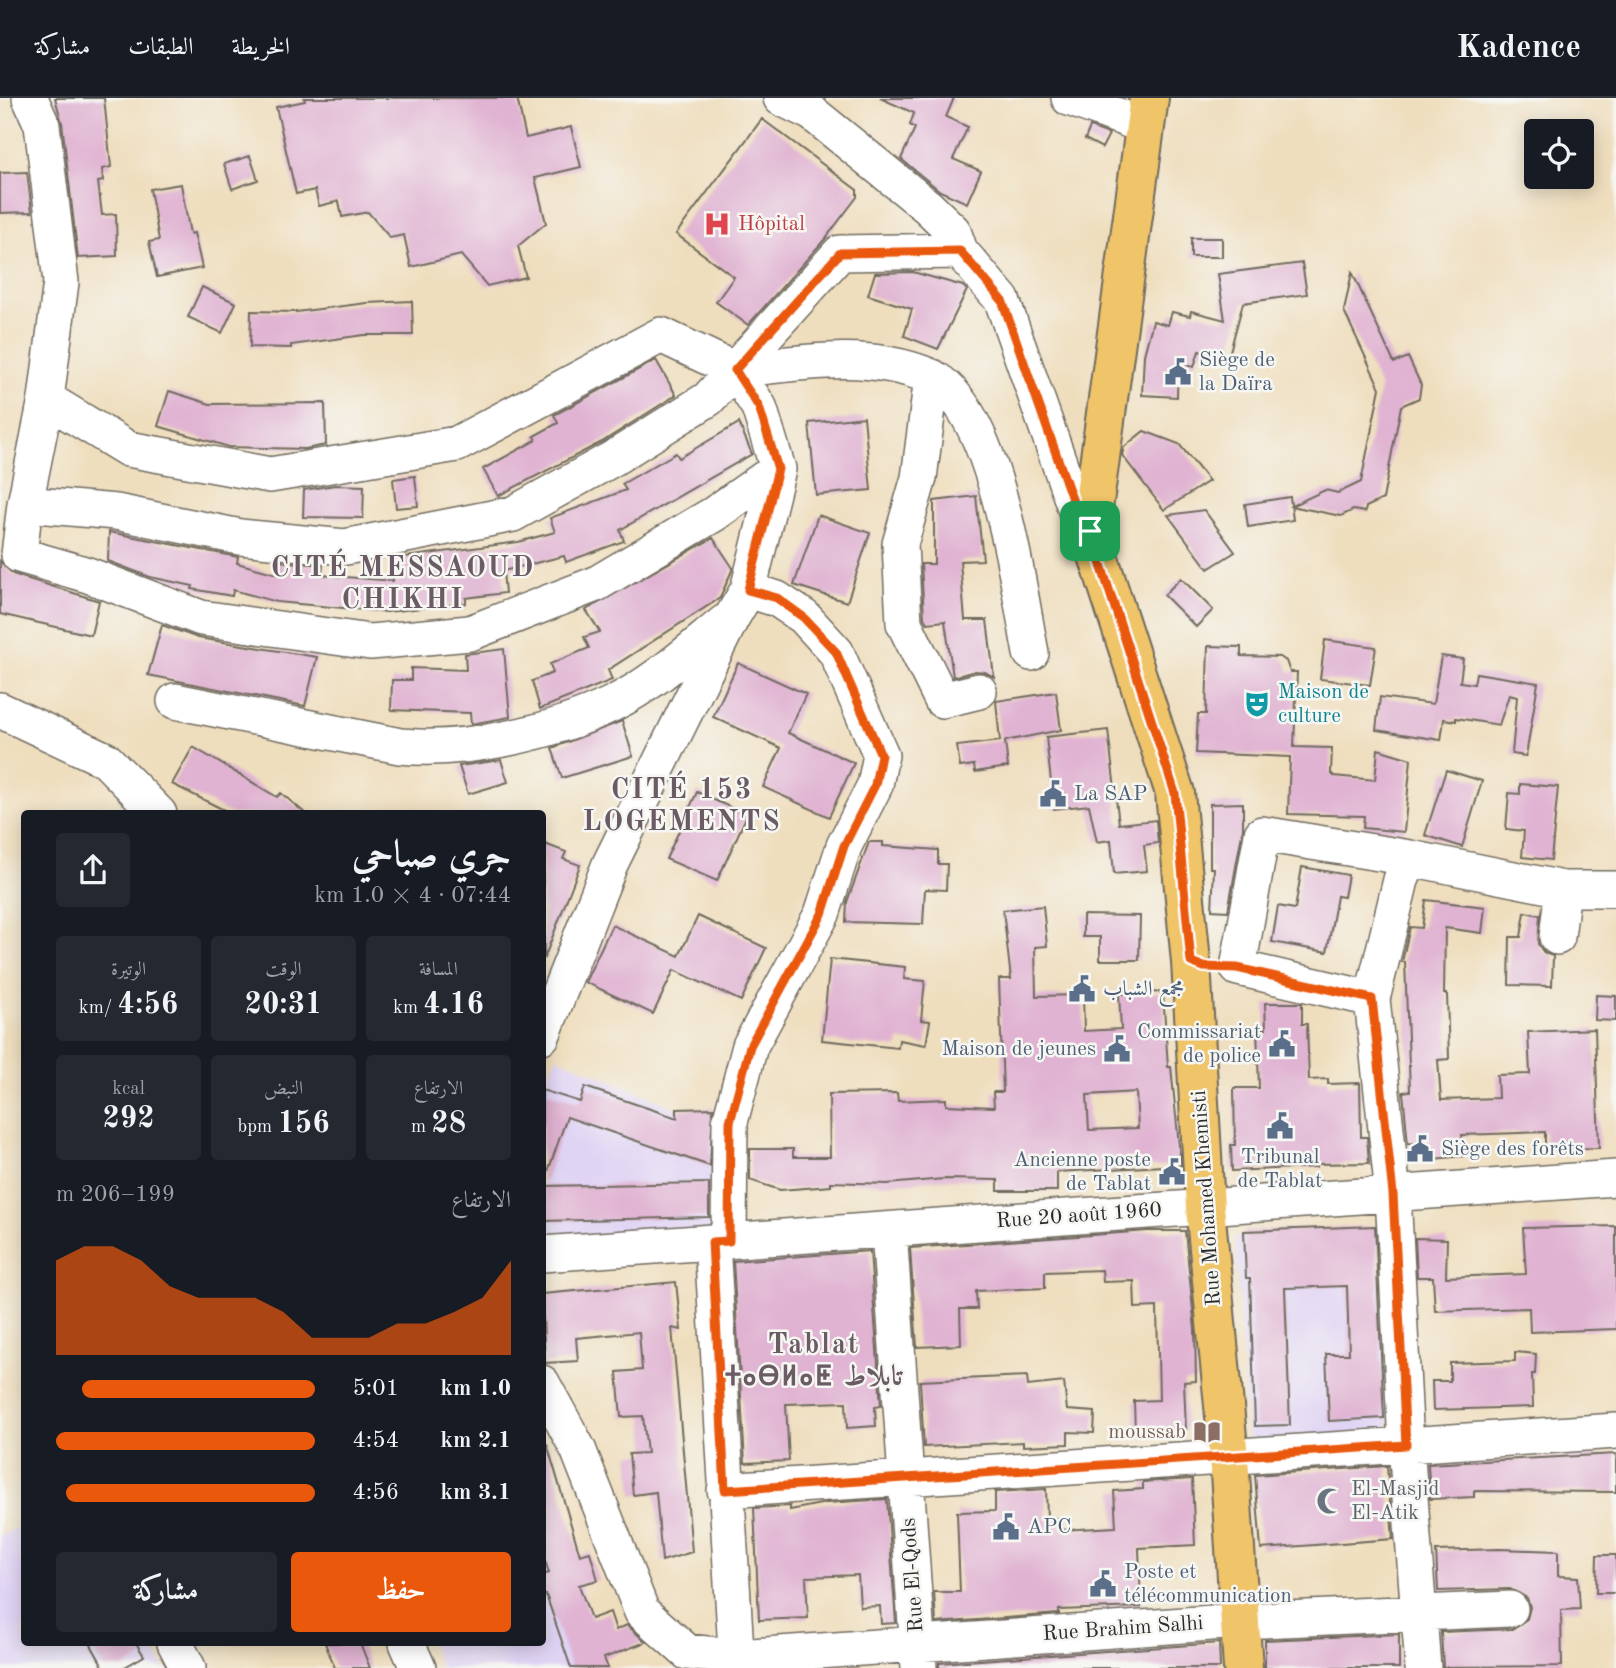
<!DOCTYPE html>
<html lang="ar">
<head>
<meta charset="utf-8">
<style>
  :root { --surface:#171b24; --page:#242831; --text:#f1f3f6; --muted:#9ea1a6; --line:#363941; --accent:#ea580c }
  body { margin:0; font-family:"Old Standard TT",Amiri,"Noto Sans Tifinagh",serif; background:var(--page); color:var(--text); direction:rtl; height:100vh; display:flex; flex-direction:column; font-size:26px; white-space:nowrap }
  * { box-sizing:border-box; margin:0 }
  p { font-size:23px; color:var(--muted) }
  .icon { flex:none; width:38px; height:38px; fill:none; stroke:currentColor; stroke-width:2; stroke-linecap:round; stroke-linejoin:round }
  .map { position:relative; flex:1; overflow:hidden; direction:ltr }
  .sheet { position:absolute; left:21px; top:712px; width:525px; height:836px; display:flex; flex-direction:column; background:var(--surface); border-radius:7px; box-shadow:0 4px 18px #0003; direction:rtl }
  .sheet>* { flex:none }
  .tools { position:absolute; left:1524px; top:21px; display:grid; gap:14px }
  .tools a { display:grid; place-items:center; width:70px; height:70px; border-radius:7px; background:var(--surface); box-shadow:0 4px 18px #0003; font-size:35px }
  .pin { position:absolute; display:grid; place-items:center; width:60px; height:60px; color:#fff; margin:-30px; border-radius:14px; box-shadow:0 4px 10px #0006 }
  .round { display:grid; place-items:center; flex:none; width:74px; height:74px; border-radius:7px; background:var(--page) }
  .overview { display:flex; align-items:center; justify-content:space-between; height:119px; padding:0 35px }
  h1 { font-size:38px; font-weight:600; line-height:52px }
  .stats { display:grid; grid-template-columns:repeat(3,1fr); gap:10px; height:119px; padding:7px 35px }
  .stats div { display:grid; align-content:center; border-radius:7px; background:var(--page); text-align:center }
  .stats b { font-size:30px; font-weight:600 }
  .stats small { font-size:19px; font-weight:400 }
  .stats p { font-size:19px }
  .chart { height:196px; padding:14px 35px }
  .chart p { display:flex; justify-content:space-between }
  .chart svg { width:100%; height:126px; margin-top:7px; fill:var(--accent); opacity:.7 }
  .action { display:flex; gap:14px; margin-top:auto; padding:14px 35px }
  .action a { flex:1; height:80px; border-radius:7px; background:var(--accent); color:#fff; font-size:28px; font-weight:600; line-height:80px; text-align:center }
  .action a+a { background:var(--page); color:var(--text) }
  ul { padding:0 35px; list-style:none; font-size:23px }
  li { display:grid; grid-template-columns:112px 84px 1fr; align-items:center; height:52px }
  li i { height:18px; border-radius:9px; background:var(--accent) }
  header { display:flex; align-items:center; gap:42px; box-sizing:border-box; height:98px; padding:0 35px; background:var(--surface); border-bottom:2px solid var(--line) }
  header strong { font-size:33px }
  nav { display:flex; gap:38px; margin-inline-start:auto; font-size:24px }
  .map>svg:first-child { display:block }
  .built { fill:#e0d4f4 }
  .building { fill:#e0b3d2; fill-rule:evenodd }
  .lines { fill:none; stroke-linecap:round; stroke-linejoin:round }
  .minor-casing { stroke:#706a5e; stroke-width:38 }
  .major-casing { stroke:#706a5e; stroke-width:42 }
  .minor { stroke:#fff; stroke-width:35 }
  .major { stroke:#f0c469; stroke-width:38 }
  .route-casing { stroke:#fff; stroke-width:14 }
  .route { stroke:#ea580c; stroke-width:9 }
  .labels { text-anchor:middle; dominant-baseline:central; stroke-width:5; stroke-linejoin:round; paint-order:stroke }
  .health-label { font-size:21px; fill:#be3a42; stroke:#f6f6f2; text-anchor:start }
  .service-label { font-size:21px; fill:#4e5e75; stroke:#f6f6f2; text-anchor:start }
  .culture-label { font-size:21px; fill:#0d838f; stroke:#f6f6f2; text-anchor:start }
  .street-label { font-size:21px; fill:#2b2b2b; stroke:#f6f6f2 }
  .education-label { font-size:21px; fill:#785e54; stroke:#f6f6f2; text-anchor:end }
  .worship-label { font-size:21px; fill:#5b616d; stroke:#f6f6f2; text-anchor:start }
  .district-label { font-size:28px; font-weight:bold; letter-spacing:2px; fill:#6a5b65; stroke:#f6f6f2 }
</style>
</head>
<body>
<header>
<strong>Kadence</strong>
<nav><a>الخريطة</a><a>الطبقات</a><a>مشاركة</a></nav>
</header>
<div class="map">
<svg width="1616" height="1570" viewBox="0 0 1616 1570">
  <rect width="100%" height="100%" fill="#f6f6f2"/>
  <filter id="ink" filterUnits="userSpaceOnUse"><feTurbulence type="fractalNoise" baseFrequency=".0143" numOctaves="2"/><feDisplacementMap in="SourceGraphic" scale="14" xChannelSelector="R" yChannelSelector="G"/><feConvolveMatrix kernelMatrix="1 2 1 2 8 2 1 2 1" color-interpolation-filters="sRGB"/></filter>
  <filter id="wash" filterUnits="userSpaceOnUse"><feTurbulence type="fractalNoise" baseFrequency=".00686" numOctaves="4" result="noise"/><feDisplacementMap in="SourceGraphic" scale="28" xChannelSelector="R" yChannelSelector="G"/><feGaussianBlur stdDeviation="1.57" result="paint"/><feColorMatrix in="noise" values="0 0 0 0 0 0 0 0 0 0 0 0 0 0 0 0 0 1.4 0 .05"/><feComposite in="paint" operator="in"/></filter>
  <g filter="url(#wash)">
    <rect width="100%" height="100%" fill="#efdebe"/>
    <path class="built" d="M556,959l160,68 3,110 -176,8v-156z
      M1376,1129l14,210 -142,9 -13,-209z
      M548,1384l59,186h-167l-9,-25h111v-159z
      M24,1426v119h123l18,25h-165v-132z"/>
    <g id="blocks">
      <path class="building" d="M55,0h49l7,69 -9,2 1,12 -5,1 4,33 14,-1 1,42 -39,2 -16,-135z
        M304,0h213l9,40 45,-11 10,40 -46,11 11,45 -28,23 8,31 -39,9 -26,-31 -50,12 -7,-32 -14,3 -22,-26 -26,5 -3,-16 -20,5 -4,-16 -19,4 -20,-87 29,-6z
        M880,0h74l-8,19 22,10 -15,32 28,12 -14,32 -27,-12 -39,-32 14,-31 -5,-3 4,-12z
        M762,21l95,71v7l-32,42 -77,86 -32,-23 18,-25 -58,-43z
        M1090,29l19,7 -7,14 -17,-9z
        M250,58l8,24 -26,9 -8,-25z
        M27,74l5,40 -32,1v-40z
        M181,86l9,50 4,-1 8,35 -45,9 -8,-35 10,-2 -9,-51z
        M1191,140h31v19h-31z
        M1302,165l5,31 -64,9 -15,56 -29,-8 -5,16 -16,-4 -1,34 -35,-2 2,-40 9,-34 15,4 4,-13 18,4 1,-5 34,9 -7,-46z
        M913,174l50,14 4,4 -29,59 -34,-13 8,-27 -44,-14 7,-22z
        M1352,174l42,91 14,-6 13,28 -2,13 -18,8 -18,93 -17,8 -1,5 -12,-2 -12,6 -50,-10 34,-16 13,3 23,-11 19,-94 -36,-77z
        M202,189l34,16 -14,30 -34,-16z
        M412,203l1,34h-49l-73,10v3l-41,-1 1,-36 45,1 71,-9z
        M656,262l20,35 -74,47 -104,54 -15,-27 53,-29 -2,-4 24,-13 -4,-8z
        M169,293l41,13 115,-1 1,42 -21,4 -76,-2 -71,-21z
        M864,319l7,73 -55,5 -7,-72z
        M739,325l13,31 -132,76 4,11 -58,21 -2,-6 -61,15 2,22 -39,5v5l-79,9 -110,-10 -44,-12 -1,6 -40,-7 1,-3 -43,-9 -42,-16 1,-29 129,25 -1,6 40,11 1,-13 45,4 -1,10 71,6 -3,-22 128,-17 37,-10 -5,-14 76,-28 -4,-6 54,-31 3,5z
        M1144,333l35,13 30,37 -45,29 -42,-55 2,-8z
        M415,378l3,30 -22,2 -3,-29z
        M335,387l29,1 -1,32 -60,-1 1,-27z
        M976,398l7,64 -23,1 5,59h22l7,57 -9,-5 -10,-1 -22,6 -8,-56 -18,2 -3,-5 -3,-54h13v-63z
        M1290,399l3,23 -45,7 -3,-23z
        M1204,412l31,42 -27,17 -40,-54z
        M818,417l52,18 -23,69 -53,-17z
        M713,440l20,30 -13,30 -112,72 4,10 -72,29 -8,-28 21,-8 -3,-9 39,-16 -5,-11 16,-5 -14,-22z
        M0,463l13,13 86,27 -8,34 -91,-21z
        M1181,480l32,32 -17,17 -32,-32z
        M162,527l36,13 119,19 -12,49 -157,-31z
        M1325,542l51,7 -6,38 -50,-6z
        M1208,548l33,1v9l39,1 6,4 4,11h7l-3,75 38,1 -1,25 3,3 41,4 3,-31 33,10 -7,73 -41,-4 1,-12 -76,-2 2,-57 -94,-4 2,-39h8z
        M504,551l6,68 -39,7 -1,-11 -79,-3 1,-30h19v-12l55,2 -1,-16z
        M1441,558l22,3 -3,23 14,2 2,-11 62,10 -12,73 -14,-2 5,-57 -8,-2 -10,30 -43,-7v3l-12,-2 -3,21 -65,-10 4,-33 53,7z
        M738,565l68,31 -18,39 66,30 -25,54 -66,-30 18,-39 -68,-31z
        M1056,594l5,38 -56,11 3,26 -33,5 -1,-7 -14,2 -3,-21 43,-5 -4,-40z
        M622,623l11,35 -71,22 -10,-30z
        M1108,632l11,94 37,-4 2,23 -14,2 3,26 -33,3 -3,-34 -14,2 -8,-37 -35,4 -8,-72z
        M193,649l84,50 4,-4 25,21h-74l-60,-30z
        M501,662l7,22 -40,12 -9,-28z
        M1446,672l36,11 -20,66 -37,-12z
        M1520,686l38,3 -7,73 -29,-3 2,-26 -18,-2 3,-36 11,1z
        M697,694l50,23 -30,66 -51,-22z
        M1243,705v25l-15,83 -16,-1 2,-42h-4v-64z
        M869,744h14v4l55,4v14h9l-1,26 -21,-1 -2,35 -77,-2 1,-20z
        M542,745l24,9 -3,7 17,6 -36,94z
        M1302,769l46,8 -4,22 -7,-1 -10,56 -55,-10 6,-36 17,3z
        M1426,802l59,7 -3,26 -37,-5 -1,66h3l2,65 -11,1 3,40 57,-2 -1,-23 33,-1 -2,-42 67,-3 4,119 -54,1v-17l-83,3 2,21 -41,4 -2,-18 -13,2 -5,-52 7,-1 -5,-129h-3l8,-35 12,1z
        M1043,808l4,40 -12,1 1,49 47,-1 1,36 37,-2 -2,-35 44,-2 5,75h3l10,98 -124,7v19h-59v-11l-54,-1 -57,5 -56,-2v4l-51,4 -30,-10v-31h43v8h37l-1,-63 68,-1 1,8 48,-2v6l48,2 -1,-15h10l-4,-113h12l-8,-69zM1136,994l2,36 -49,2 -2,-35z
        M1525,814l15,3 -2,29 6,9 9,3 -1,30 -43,-1 1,-48h11z
        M1083,817l57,1 -1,44h-39v-23h-17z
        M698,818l68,32 -25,53 -67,-31 -21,44 -68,-32 27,-57 67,31z
        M830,861l75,8 -1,12 21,2 -4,39 9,1 -4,24 -27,-5 -1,8 -76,-8z
        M1596,897l20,1v25l-21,-1z
        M1265,905h37v21h5l2,56 19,-1v5l32,-1 1,54h6l2,26 -53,1v3l-84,4 -1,-26h4l-1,-57h25l-2,-59h9z
        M585,989l92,31v-9l36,-1 -3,58 -143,-49 -22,63h-3v-90l38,12z
        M709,1085v34l-167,4v-35z
        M1375,1128l9,192 -55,3 -3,-67h23l-2,-68 -62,2 5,137 -35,1 -5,-148h-4l-2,-47z
        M1616,1128v103l-86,3 -1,-24 -94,3 -2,-34h-16l-2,-39 32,1 -1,38 80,-3 -3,-46z
        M1148,1133h37l10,99 1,51 -12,1 2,48 -51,2 -1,-31 25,-1 -2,-93 -22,1 -1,-27 -31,1 -1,-12 -57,2v16l-69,3 1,18h-17l1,36 -44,2 -7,-99z
        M870,1153l11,155 -6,1 1,19 -29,2 -1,-26 -60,2 3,57 -44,2 -12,-202z
        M676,1184l5,48 -9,-2 20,224 -30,9 -6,-69 -23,3 -4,-41 18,-1 -4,-37 -22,1 -4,-45 25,-2 -3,-38 -63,6 2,23 -33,2 -3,-69z
        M1515,1254l21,2 -1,20h-3l1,33 -100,3 -1,-29h18v-18l65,-2z
        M1027,1278l1,10 36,-4 3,28 28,2 -1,21 -26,-1v12l-45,2v-4l-99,5 -4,-66z
        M547,1346l33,111 10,-3 8,28 -19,5 12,34 19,-7 6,18 11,-5 19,17 -42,16 4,10h-37l-25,-73 -4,1v-21l7,-2 -7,-22v-106z
        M1616,1356v38l-142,-1v6l-44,2 -2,-35z
        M1387,1368l6,73 -132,10 -6,-74z
        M1192,1381l3,66 -56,3 2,59 -82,3v4l-123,9 -2,-31h26l-3,-80 38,-1v-19l51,-3 1,30 14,-1v12l55,-3 -2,-36 29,-2v-7z
        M887,1401l9,124 -15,1 -1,-18 -20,1 -2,-32 -52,2 2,41 -49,2 -5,-112 36,-2v4l36,-7z
        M1499,1451l59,2v25l20,1 2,32 -19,1 1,56 -119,1 -2,-35 71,-3 15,-10 3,-12 -3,-9 -17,-9 -72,2 -2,-40z
        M1597,1457h19v38h-20z
        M1399,1536v34h-134v-28z
        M90,1545h46l8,13 -21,12h-19z
        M325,1545h35l10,25h-35z
        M1219,1545l1,25h-281v-5z"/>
    </g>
  </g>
  <g filter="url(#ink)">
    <use href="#blocks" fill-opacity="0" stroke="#706a5e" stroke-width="2"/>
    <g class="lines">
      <g class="minor-casing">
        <path id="minor" d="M30,0l12,27 19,157 -15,117
          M781,0l31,15 116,94 25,24 7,20
          M1069,0l76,28
          M735,272c64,-7 132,-20 194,6 67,28 89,211 102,277
          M932,279l-13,101 -19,66 4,79 38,77 37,-9
          M25,406l21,-105 82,50 142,26 187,-31 204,-109 74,35 24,37 19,62
          M175,603l225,45c66,6 152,-13 212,-42 42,-21 77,-53 113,-82
          M0,612l106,50 53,54
          M1563,791h53
          M1372,901l-134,-31 24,-134 148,24
          M542,938l68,-172 122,-247 16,-27 30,-121 -64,45 -118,70 -126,49 -100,9 -169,-24 -113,-43 -69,-20 6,-51 91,8 124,25 105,10 168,-33 99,-55 96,-60 132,-146 120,-2 42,49 77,219 11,12
          M889,1132l30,438
          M729,1143l1,-119 20,-76 72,-132 22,-68 31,-61 6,-30 -45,-103 -32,-35 -27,-18 -29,-9
          M712,1144l25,426
          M542,1156l1074,-76
          M542,1285l36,66 64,163 45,40 49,5 504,-36 270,-12
          M725,1392l891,-59
          M175,1545l13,25
          M407,1545l11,25
          M1423,1570l-17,-223 -13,-251 -21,-195 29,-119 9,-22 153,31 -6,48"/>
      </g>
      <g class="major-casing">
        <path id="major" d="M1149,0l-59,433 85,262 16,169 14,245 24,251 14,210"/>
      </g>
      <use href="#minor" class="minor"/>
      <use href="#major" class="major"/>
    </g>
  </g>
  <g class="lines" filter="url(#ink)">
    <g class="route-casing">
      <path id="route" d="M960,153l42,49 77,219 11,12 85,262 16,169 13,5 33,1 135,31 21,195 13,251 -681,45 -13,-248 17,-1 1,-119 20,-76 72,-132 22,-68 31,-61 6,-30 -45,-103 -33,-35 -26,-19 -29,-8 30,-121 -19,-62 -24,-37 105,-117z"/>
    </g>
    <use href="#route" class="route"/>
  </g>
  <defs>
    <g id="hospital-bare" transform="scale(2.1)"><path d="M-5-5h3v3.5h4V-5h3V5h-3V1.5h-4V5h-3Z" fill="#e0444e" stroke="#f6f6f2" stroke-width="2.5" paint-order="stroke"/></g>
    <g id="civic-bare" transform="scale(2.1)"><path d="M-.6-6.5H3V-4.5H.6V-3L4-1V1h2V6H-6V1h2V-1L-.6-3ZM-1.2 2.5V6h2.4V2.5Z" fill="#5c6f8a" stroke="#f6f6f2" stroke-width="2.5" paint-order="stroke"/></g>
    <g id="theatre-bare" transform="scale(2.1)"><path d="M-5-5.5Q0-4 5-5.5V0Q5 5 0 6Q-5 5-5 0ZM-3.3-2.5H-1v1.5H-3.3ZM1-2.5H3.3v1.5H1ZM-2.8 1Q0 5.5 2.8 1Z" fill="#0f9aa8" stroke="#f6f6f2" stroke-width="2.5" paint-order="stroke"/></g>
    <g id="library-bare" transform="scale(2.1)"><path d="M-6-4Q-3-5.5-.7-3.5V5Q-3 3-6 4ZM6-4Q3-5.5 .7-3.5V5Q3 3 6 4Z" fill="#8d6e63" stroke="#f6f6f2" stroke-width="2.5" paint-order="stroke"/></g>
    <g id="mosque-bare" transform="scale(2.1)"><path d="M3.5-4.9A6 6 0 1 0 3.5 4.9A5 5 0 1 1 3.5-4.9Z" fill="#6b7280" stroke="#f6f6f2" stroke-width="2.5" paint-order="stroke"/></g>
  </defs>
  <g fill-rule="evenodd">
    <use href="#hospital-bare" x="717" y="126"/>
    <use href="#civic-bare" x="1178" y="274"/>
    <use href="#theatre-bare" x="1257" y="606"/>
    <use href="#civic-bare" x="1053" y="696"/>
    <use href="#civic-bare" x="1082" y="891"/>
    <use href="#civic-bare" x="1282" y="946"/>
    <use href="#civic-bare" x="1117" y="951"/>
    <use href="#civic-bare" x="1280" y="1028"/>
    <use href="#civic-bare" x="1420" y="1051"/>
    <use href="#civic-bare" x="1172" y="1074"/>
    <use href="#library-bare" x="1207" y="1334"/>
    <use href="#mosque-bare" x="1330" y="1403"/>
    <use href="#civic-bare" x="1006" y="1429"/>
    <use href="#civic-bare" x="1103" y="1486"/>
  </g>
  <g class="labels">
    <g class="health-label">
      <text x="738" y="126">Hôpital</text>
    </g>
    <g class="service-label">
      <text x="1199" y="262">Siège de<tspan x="1199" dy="24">la Daïra</tspan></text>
      <text x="1074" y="696">La SAP</text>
      <text x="1103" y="891">مجمع الشباب</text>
      <text x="1261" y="934" text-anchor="end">Commissariat<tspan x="1261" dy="24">de police</tspan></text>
      <text x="1096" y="951" text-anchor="end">Maison de jeunes</text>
      <text x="1441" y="1051">Siège des forêts</text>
      <text x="1280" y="1059" text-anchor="middle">Tribunal<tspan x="1280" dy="24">de Tablat</tspan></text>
      <text x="1151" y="1062" text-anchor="end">Ancienne poste<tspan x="1151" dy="24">de Tablat</tspan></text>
      <text x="1027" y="1429">APC</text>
      <text x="1124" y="1474">Poste et<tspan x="1124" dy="24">télécommunication</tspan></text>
    </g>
    <g class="culture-label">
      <text x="1278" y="594">Maison de<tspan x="1278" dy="24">culture</tspan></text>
    </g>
    <g class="street-label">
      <text transform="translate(1207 1100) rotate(-94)">Rue Mohamed Khemisti</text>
      <text transform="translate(1079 1118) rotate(-4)">Rue 20 août 1960</text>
      <text transform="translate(913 1477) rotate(-94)">Rue El-Qods</text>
      <text transform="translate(1123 1531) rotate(-4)">Rue Brahim Salhi</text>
    </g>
    <g class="education-label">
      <text x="1186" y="1334">moussab</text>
    </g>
    <g class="worship-label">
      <text x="1351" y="1391">El-Masjid<tspan x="1351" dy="24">El-Atik</tspan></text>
    </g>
    <g class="district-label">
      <text x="403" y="471">CITÉ MESSAOUD<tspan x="403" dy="32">CHIKHI</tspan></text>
      <text x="682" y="693">CITÉ 153<tspan x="682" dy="32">LOGEMENTS</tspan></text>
      <text x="814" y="1248">Tablat<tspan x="814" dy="32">ⵜⴰⴱⵍⴰⵟ تابلاط</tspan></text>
    </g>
  </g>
</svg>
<div class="tools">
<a><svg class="icon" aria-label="locate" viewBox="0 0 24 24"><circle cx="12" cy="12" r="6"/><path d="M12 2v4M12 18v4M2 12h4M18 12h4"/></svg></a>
</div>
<div class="pin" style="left:1090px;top:433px;background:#1e9e55"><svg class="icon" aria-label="arrive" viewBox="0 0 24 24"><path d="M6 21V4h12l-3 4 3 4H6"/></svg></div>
<section class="sheet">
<div class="overview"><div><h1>جري صباحي</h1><p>07:44 · 4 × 1.0 km</p></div><a class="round"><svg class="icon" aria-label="share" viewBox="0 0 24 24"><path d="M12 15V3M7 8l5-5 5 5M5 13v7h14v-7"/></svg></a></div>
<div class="stats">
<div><p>المسافة</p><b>4.16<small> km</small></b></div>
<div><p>الوقت</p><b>20:31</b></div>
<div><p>الوتيرة</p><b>4:56<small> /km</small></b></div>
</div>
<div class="stats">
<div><p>الارتفاع</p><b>28<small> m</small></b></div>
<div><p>النبض</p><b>156<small> bpm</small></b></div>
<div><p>kcal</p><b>292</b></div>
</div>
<div class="chart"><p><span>الارتفاع</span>199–206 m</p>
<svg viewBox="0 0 160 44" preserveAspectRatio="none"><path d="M0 44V11L10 6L20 6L30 11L40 20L50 24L60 24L70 24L80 29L90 38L100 38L110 38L120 33L130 33L140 29L150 24L160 11V44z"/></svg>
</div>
<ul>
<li><b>1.0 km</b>5:01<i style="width:90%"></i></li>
<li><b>2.1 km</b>4:54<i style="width:100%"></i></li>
<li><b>3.1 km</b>4:56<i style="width:96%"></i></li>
</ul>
<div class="action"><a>حفظ</a><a>مشاركة</a></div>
</section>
</div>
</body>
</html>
